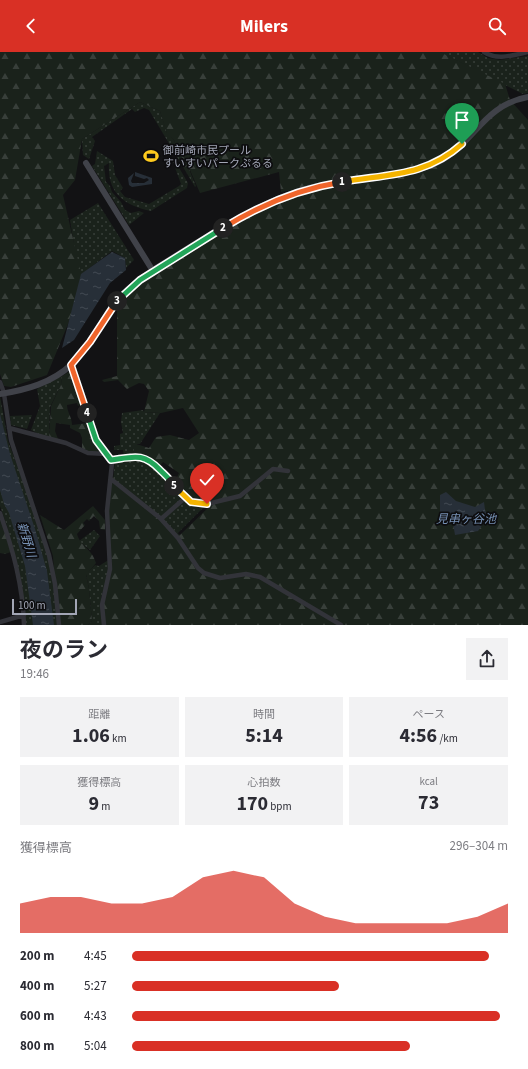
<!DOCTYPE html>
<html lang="ja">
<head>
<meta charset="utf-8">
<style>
  :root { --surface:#fff; --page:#f2f2f3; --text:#2b2b33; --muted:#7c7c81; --accent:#d93025 }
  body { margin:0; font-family:"Source Sans 3","Noto Sans JP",sans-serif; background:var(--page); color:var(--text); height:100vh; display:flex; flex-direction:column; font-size:15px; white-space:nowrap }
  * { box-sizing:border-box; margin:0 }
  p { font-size:13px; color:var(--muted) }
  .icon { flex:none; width:22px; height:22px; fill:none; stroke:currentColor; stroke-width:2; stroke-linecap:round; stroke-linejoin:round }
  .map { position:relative; height:573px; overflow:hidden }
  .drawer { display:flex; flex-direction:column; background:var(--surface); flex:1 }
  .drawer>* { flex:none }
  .scale { position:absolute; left:12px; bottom:10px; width:65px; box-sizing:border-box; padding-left:4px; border:2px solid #a2a6b5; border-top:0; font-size:11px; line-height:14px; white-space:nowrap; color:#a2a6b5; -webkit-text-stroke:3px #0d0d0f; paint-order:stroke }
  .pin { position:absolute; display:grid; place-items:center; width:34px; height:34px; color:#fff; margin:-41px -17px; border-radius:50% 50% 50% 0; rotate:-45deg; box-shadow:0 0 4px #0007 }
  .pin .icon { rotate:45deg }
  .km { position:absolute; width:20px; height:20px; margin:-10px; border-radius:50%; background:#222; color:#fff; font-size:11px; line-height:20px; text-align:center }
  .round { display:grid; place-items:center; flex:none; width:42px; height:42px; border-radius:0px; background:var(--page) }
  .headline { display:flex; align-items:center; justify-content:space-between; height:68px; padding:0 20px }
  h1 { font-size:22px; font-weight:700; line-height:30px }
  .stats { display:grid; grid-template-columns:repeat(3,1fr); gap:6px; height:68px; padding:4px 20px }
  .stats div { display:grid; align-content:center; border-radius:0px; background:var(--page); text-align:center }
  .stats b { font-size:20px; font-weight:700 }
  .stats small { font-size:11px; font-weight:400 }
  .stats p { font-size:11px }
  .chart { height:112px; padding:8px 20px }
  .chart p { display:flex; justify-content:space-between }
  .chart svg { width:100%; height:72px; margin-top:4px; fill:var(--accent); opacity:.7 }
  ul { padding:0 20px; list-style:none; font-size:13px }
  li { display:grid; grid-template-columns:64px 48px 1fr; align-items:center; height:30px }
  li i { height:10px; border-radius:5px; background:var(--accent) }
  header { display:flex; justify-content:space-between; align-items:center; height:52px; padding:0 20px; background:var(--accent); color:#fff; font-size:18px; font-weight:700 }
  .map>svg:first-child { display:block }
  .grass { fill:url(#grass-dots) }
  .forest { fill:url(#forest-firs); fill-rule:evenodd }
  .water { fill:url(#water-ripples) }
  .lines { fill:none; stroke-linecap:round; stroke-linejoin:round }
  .street { stroke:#323339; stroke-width:4.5 }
  .secondary { stroke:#404249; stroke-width:6 }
  .split-1-casing { stroke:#fff; stroke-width:8 }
  .split-2-casing { stroke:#fff; stroke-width:8 }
  .split-3-casing { stroke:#fff; stroke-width:8 }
  .split-4-casing { stroke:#fff; stroke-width:8 }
  .split-5-casing { stroke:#fff; stroke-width:8 }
  .split-6-casing { stroke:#fff; stroke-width:8 }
  .split-1 { stroke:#f5b400; stroke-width:5 }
  .split-2 { stroke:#f0652b; stroke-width:5 }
  .split-3 { stroke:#22a559; stroke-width:5 }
  .split-4 { stroke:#f0652b; stroke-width:5 }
  .split-5 { stroke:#22a559; stroke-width:5 }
  .split-6 { stroke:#f5b400; stroke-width:5 }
  .labels { text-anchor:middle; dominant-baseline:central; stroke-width:3.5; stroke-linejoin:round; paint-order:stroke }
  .poi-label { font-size:11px; fill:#a2a6b5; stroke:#0d0d0f; text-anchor:start }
  .water-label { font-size:12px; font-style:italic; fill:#7690b3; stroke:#0d0d0f }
</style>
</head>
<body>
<header><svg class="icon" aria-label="back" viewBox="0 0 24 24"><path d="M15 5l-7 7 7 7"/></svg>Milers<svg class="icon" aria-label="search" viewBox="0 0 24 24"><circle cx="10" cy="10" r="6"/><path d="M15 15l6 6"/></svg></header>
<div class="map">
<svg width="528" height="573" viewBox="0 0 528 573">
  <defs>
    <pattern id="grass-dots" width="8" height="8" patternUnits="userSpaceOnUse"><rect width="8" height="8" fill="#1a221b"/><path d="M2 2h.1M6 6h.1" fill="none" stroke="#383f3a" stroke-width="1.8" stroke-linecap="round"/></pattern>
    <pattern id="forest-firs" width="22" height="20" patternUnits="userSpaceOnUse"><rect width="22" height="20" fill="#1a221b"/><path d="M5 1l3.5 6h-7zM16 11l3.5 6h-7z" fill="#383f3a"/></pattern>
    <pattern id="water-ripples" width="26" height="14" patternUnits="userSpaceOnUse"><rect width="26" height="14" fill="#272f38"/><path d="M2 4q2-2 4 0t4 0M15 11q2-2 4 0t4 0" fill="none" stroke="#434a53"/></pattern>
  </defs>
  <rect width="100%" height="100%" fill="#121214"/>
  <path class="grass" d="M440,0h38l10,6 12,2 28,-4v37l-5,1z
    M140,50l20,9 7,22 7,7 3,10 12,19 7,17 -1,1 -46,-77 -5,-2 -9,4 -3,-3 -40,28 3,4 -6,18 -6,-4 -1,-16z
    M97,99l16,10 2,14 8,13 -3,3 5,6 24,7 30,-18 2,-2 -8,-22 2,-1 13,22 -1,5 -36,23c-27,-6 -44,-18 -42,-48l-5,3 2,16 4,4 2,6 9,10 4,8 6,3 8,-2 5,2 -15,12 -37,-59 3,-2z
    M98,151l36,57 -8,8 -1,-10 -13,-7 -33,25 -9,-56z
    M62,324l-1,9 -11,22 -1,33 -18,-10 9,-24 -3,-17z
    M0,344l8,45 33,87 14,54 3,43h-35l-3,-44 -13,-55 -7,-20z
    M143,358l1,2 16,1 -20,31h-3l-5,11 -8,1 -1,-6h-9v-4l6,-1v-11l3,-1 -2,-11 1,-9z
    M32,363l-5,14 -16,-4 -1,-9z
    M142,406l11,8 20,20 34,18 -30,30 -64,-53 2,-20z
    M94,478l6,6 -10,14 -11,-9z
    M110,507l-1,12 -8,27 3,27h-16l4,-4 -3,-32 -3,-15 9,-9 4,1z"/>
  <path class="forest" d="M0,0h440l65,32 5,16 18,20v505h-424l-2,-20 8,-40 -2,-51 2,-29 4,-4 66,54 33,-32 -22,-1 -18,-16 6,-13 -16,-11 -4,5 -6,-7 -21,-5 4,-11 13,4 7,-11 14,-2 19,5 10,-7 -16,-25 -22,5 -17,-1 5,-21 -5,-7 -5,-1 -12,6 -9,-9 -14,2 -2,-2 15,-4v-67l22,-25 80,-52 57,-32 48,-16 -43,8 -2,-20 -79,21 -10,-23 -13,-20 -3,-10 -7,-6 -7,-23 -20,-9 -58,37 -7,41 -12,15 19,83 -14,46 -21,51 -36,12 -7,-1 -4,-12zM446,102l-4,5 -33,13 3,-3z
    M72,318l10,34 -4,2 -1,-3 -10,2c0,7 5,12 5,20l16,-2 14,30 -15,-1 -5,-4v-10l-2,-5 -10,-5v-3l-14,-2 -1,8 3,8h-9l2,-33 10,-21 1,-9z
    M93,454l12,14v10l-5,-1 -1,-8 -5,-5 -5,5 -2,-2 -4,4 2,2 -8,9c4,14 14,13 19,29l-10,12 3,14 3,32 -4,4h-30l-5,-69 -13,-41 24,15z
    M0,465l11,35 -6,2 -5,-1z"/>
  <path class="water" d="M135,120l17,6v6l-20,3 -3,-2 -1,-7 6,-5 -3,8 1,2h12l5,-3 -2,-2 -3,1 -9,-3z
    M112,200l13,6 1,12 -16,13 -36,57 -12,8 19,-74z
    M0,362l10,40 25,75 12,42 7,54h-21l-8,-59 -16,-53 -5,-9 -4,-14z
    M446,440l10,9 19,6 9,-5 1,8 3,7 -10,14 -23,4 -2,-12 -4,-8 -9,-2v-18z"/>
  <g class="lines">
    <path class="street" d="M484,0c14,9 29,3 44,0
      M71,313l25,76 16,22 -5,48 3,58 -8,36 2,20
      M0,330l4,11
      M4,342l7,46 38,115 6,29 4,41
      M9,376l57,15 22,10 18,1
      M111,408c37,-4 35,-5 61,22l1,4 18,16 16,2 33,-8 33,-27 15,2
      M111,427l49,39 18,20 20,30 6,5 16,5 26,-4 14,3 81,48
      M0,461c13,37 23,73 24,112
      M161,467l25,-22
      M0,570l24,-7"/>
    <path class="secondary" d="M86,111l67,108
      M0,342c26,-4 52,-11 72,-30 16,-15 26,-37 39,-56 11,-15 27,-28 42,-38 46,-28 104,-68 156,-82 42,-11 89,-7 129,-26 36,-18 45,-57 90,-65"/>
  </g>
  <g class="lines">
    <g class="split-1-casing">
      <path id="split-1" d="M342,130c45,-8 83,-5 120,-38"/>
    </g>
    <g class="split-2-casing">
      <path id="split-2" d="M223,176c37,-23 75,-39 119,-46"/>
    </g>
    <g class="split-3-casing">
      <path id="split-3" d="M117,249l23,-21 83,-52"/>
    </g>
    <g class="split-4-casing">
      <path id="split-4" d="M87,361l-16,-48 19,-23 27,-41"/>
    </g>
    <g class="split-5-casing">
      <path id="split-5" d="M87,361l9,27 15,20c22,-3 32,-8 49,10 5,5 11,10 14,16"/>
    </g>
    <g class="split-6-casing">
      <path id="split-6" d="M174,434l17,16 16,2"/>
    </g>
    <use href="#split-1" class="split-1"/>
    <use href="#split-2" class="split-2"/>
    <use href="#split-3" class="split-3"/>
    <use href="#split-4" class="split-4"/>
    <use href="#split-5" class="split-5"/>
    <use href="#split-6" class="split-6"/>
  </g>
  <defs>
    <g id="stadium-bare" transform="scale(1.2)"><path d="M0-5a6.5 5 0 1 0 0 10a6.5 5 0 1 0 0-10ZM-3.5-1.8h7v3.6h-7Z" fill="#ffcb1e" stroke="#0d0d0f" stroke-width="2.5" paint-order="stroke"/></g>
  </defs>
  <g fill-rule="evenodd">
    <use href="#stadium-bare" x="151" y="104"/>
  </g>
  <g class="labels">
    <g class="poi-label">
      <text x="163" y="98">御前崎市民プール<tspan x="163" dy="13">すいすいパークぷるる</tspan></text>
    </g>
    <g class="water-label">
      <text x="466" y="467">見串ヶ谷池</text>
      <text transform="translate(26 488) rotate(73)">新野川</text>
    </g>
  </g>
</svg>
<div class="scale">100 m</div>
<div class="pin" style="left:462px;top:92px;background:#1e9e55"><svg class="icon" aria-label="arrive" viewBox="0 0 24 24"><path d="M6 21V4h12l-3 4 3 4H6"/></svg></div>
<div class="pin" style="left:207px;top:452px;background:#d93025"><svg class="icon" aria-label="check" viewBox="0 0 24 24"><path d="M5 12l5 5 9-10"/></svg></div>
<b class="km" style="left:342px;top:130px">1</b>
<b class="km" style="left:223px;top:176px">2</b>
<b class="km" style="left:117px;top:249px">3</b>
<b class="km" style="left:87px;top:361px">4</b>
<b class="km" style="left:174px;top:434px">5</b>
</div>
<section class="drawer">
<div class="headline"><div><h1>夜のラン</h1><p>19:46</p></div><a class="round"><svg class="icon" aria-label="share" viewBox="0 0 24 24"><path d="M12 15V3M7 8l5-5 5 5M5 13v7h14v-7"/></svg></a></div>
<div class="stats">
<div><p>距離</p><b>1.06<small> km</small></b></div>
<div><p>時間</p><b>5:14</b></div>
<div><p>ペース</p><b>4:56<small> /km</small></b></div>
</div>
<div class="stats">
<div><p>獲得標高</p><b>9<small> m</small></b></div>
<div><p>心拍数</p><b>170<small> bpm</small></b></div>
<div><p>kcal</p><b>73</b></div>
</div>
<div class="chart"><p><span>獲得標高</span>296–304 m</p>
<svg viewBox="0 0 160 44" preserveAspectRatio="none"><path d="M0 44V26L10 22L20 22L30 26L40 26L50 22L60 10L70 6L80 10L90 26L100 34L110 38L120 38L130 38L140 38L150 34L160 26V44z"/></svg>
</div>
<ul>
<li><b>200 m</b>4:45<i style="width:95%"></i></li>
<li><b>400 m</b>5:27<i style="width:55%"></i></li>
<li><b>600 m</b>4:43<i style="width:98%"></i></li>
<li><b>800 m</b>5:04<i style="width:74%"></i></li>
</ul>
</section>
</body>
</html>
